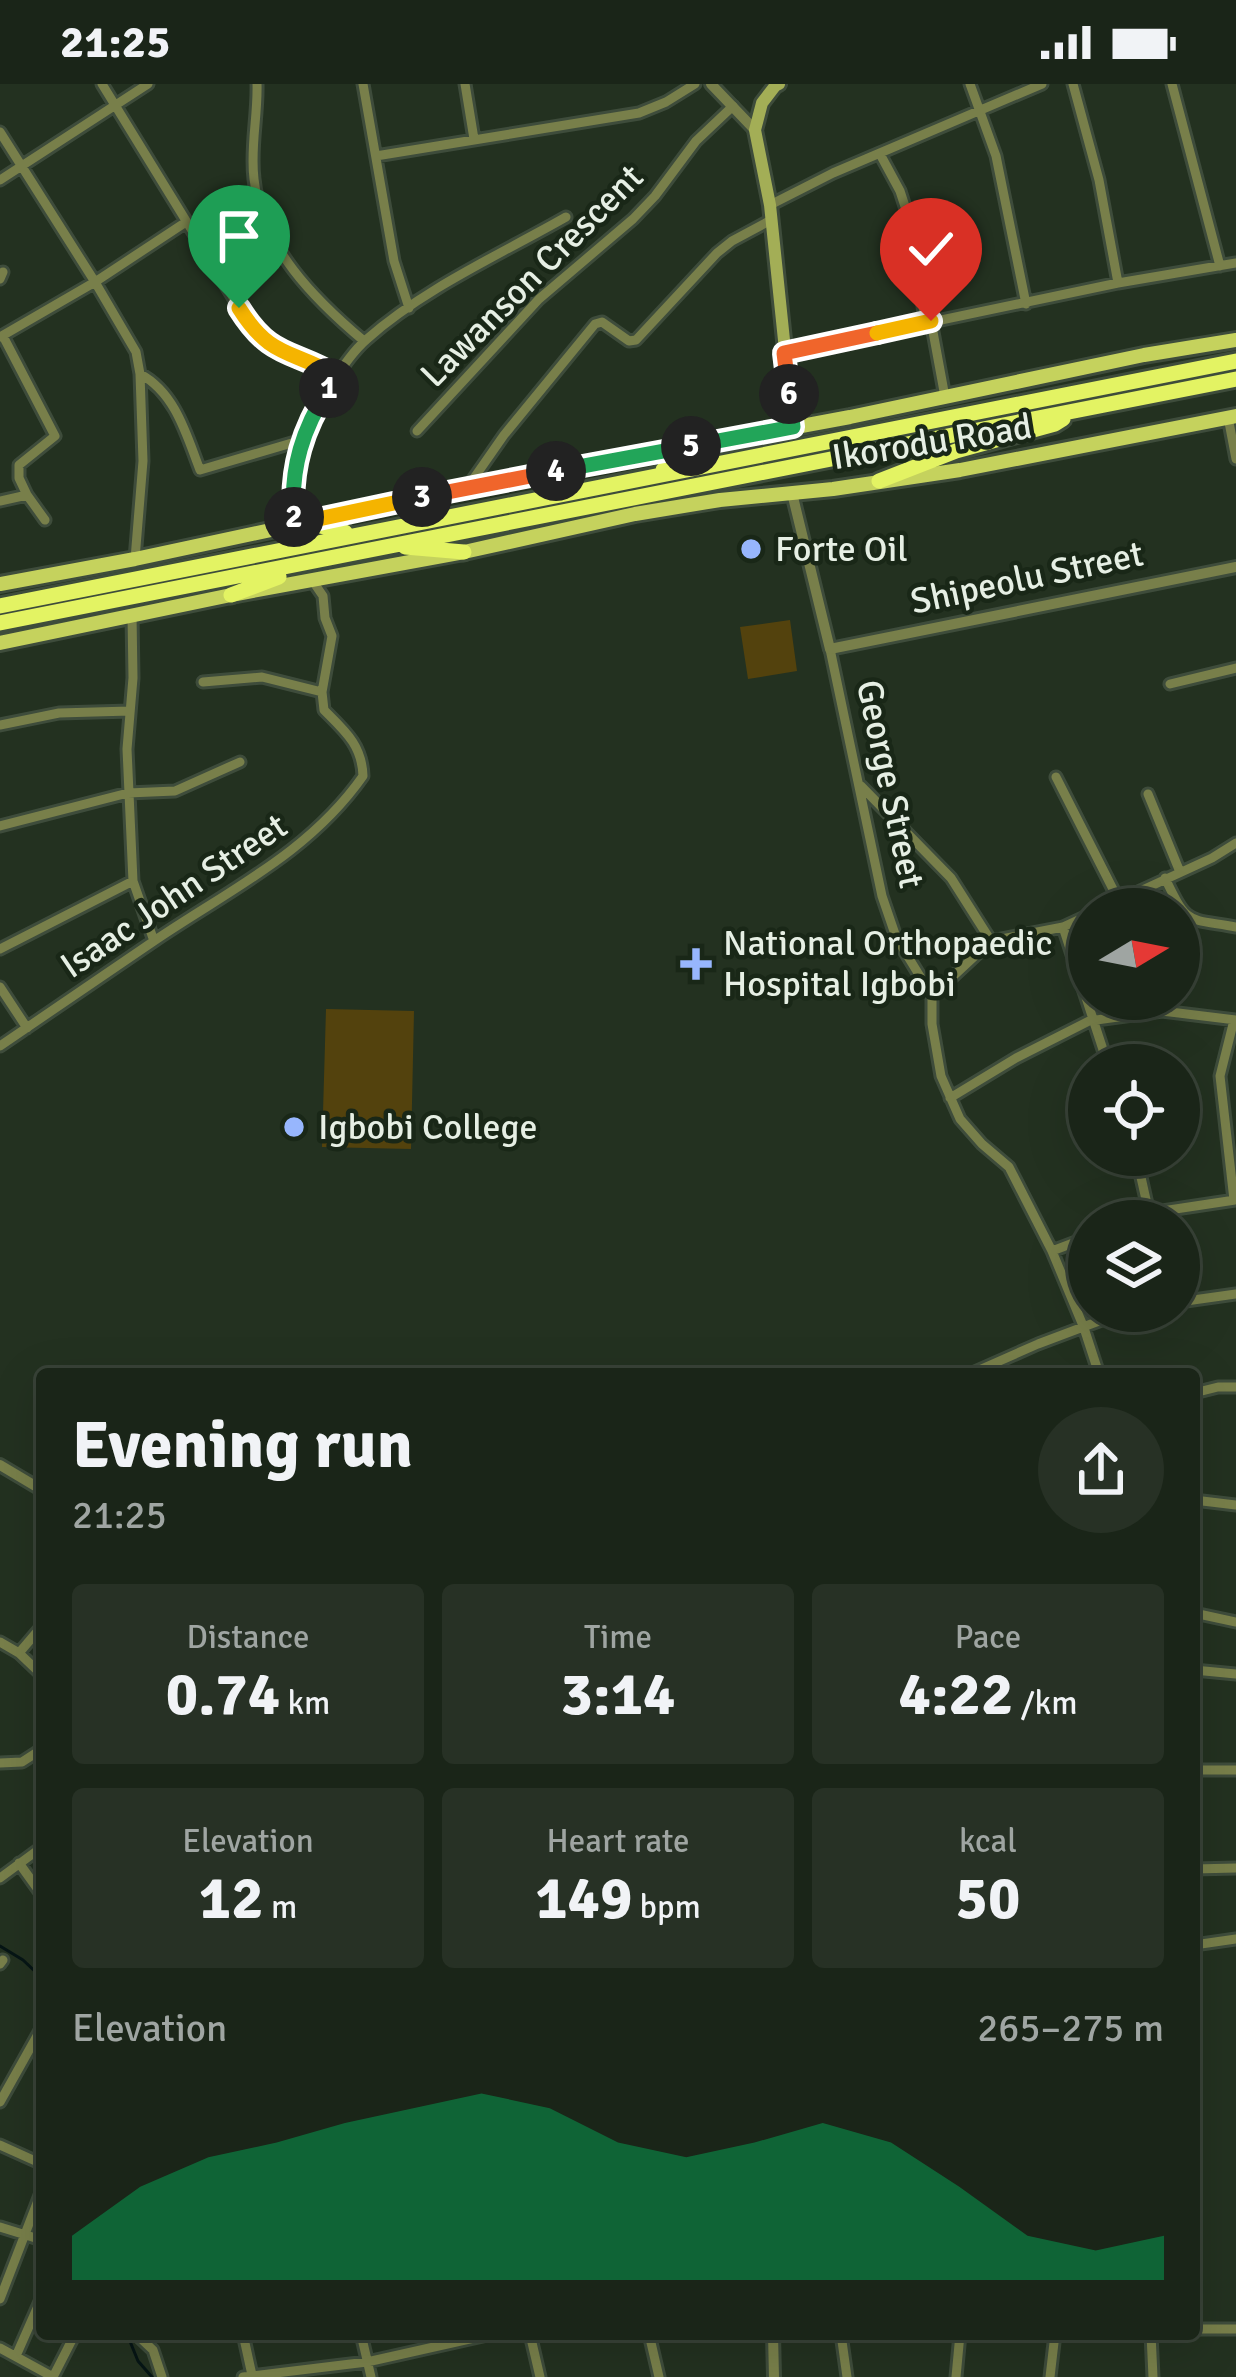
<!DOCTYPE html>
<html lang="en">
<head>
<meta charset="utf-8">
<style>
  :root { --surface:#1a2518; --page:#273125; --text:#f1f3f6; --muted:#9fa5a2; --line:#384237; --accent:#0b8043 }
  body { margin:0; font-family:Signika,sans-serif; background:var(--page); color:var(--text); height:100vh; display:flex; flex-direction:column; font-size:45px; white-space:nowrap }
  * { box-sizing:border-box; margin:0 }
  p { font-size:39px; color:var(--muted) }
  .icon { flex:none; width:66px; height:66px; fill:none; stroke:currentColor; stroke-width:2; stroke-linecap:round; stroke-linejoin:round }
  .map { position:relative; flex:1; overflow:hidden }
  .details { position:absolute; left:36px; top:1284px; width:1164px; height:972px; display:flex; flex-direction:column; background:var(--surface); border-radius:12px; box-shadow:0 12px 48px #0002,0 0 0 3px var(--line) }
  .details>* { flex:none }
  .needle { width:78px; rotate:80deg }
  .tools { position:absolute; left:1068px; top:804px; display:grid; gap:24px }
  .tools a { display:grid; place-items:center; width:132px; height:132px; border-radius:50%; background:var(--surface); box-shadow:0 12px 48px #0002,0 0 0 3px var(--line); font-size:60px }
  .pin { position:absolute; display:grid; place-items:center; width:102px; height:102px; color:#fff; margin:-123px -51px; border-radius:50% 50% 50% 0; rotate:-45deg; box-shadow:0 0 12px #0007 }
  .pin .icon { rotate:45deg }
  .km { position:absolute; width:60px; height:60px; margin:-30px; border-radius:50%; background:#222; color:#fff; font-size:33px; line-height:60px; text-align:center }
  .round { display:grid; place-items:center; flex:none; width:126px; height:126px; border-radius:63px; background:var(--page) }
  .summary { display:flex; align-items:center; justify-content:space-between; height:204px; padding:0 36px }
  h1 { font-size:66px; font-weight:800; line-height:90px }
  .stats { display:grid; grid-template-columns:repeat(3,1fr); gap:18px; height:204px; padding:12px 36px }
  .stats div { display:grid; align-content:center; border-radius:12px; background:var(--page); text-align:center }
  .stats b { font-size:60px; font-weight:800 }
  .stats small { font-size:33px; font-weight:400 }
  .stats p { font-size:33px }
  .chart { height:336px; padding:24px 36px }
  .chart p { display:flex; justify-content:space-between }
  .chart svg { width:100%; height:216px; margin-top:12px; fill:var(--accent); opacity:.7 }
  .status { display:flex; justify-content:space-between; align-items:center; height:84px; padding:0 60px; background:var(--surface); direction:ltr }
  .status svg { height:33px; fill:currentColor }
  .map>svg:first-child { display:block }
  .green { fill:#53420d }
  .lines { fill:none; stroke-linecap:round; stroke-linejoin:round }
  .stream { stroke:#061515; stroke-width:3 }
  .minor-casing { stroke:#3e4c3b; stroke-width:15 }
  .tertiary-casing { stroke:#3e4c3b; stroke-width:16 }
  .secondary-casing { stroke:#3e4c3b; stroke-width:18 }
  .primary-casing { stroke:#3e4c3b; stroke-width:20 }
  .motorway-casing { stroke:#3e4c3b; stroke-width:21 }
  .minor { stroke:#787f4a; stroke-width:9 }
  .tertiary { stroke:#787f4a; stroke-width:10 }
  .secondary { stroke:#a3ae56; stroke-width:12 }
  .primary { stroke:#c5d25d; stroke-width:14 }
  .motorway { stroke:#e3f363; stroke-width:15 }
  .split-1-casing { stroke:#fff; stroke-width:24 }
  .split-2-casing { stroke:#fff; stroke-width:24 }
  .split-3-casing { stroke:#fff; stroke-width:24 }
  .split-4-casing { stroke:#fff; stroke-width:24 }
  .split-5-casing { stroke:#fff; stroke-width:24 }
  .split-6-casing { stroke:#fff; stroke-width:24 }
  .split-7-casing { stroke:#fff; stroke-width:24 }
  .split-8-casing { stroke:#fff; stroke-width:24 }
  .split-1 { stroke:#f5b400; stroke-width:15 }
  .split-2 { stroke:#22a559; stroke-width:15 }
  .split-3 { stroke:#f5b400; stroke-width:15 }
  .split-4 { stroke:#f0652b; stroke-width:15 }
  .split-5 { stroke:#22a559; stroke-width:15 }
  .split-6 { stroke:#22a559; stroke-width:15 }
  .split-7 { stroke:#f0652b; stroke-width:15 }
  .split-8 { stroke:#f5b400; stroke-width:15 }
  .poi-dot { fill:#97b6fd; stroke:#192717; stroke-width:4.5 }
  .labels { text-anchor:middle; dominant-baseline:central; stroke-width:9; stroke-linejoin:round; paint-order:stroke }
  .street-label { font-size:36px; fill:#e6efe4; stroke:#192717 }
  .poi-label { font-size:36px; fill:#e6efe4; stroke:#192717; text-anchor:start }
</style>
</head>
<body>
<div class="status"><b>21:25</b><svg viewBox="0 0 49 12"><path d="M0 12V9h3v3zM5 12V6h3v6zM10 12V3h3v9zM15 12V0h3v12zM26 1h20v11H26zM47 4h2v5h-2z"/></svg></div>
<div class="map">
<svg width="1236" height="2293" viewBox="0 0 1236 2293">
  <rect width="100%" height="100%" fill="#233120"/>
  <path class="green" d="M790,536l7,51 -49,8 -8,-52z
    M326,925l88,2 -3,138 -89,-2z"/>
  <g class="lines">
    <path class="stream" d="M0,1862l23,14 19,18
      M127,2250l11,27 14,16"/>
    <g class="minor-casing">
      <path id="minor" d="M102,0l153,249c24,22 54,28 82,43
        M257,0c1,32 -7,63 -3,95 7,67 61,121 110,162
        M363,0l31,177 15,47
        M465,0l9,55
        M970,0l26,72 30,148
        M1073,0l26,96 19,103
        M1172,0l48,182
        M0,48l95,150 41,70 4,22 3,87 -8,98
        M880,70l20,37 14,43 11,88
        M376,72l263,-43 27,-11 29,-18
        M0,96l148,-96
        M770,121l63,-32 209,-89
        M0,195l3,-7
        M931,237l14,76
        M0,253l95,-55 91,-60
        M784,269l334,-70 118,-20
        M140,290c36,19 47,63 60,96l102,-30
        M1228,333l8,42
        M417,347l122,-132 94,-80 22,-23 41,-55 37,-35
        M467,404l37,-53 91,-111 7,-2 27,19 7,-1 81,-87 15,-12 39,-21
        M27,411l18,25
        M0,417l27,-6 -8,-17v-13l36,-29 -52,-100
        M295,440c-5,-58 6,-93 37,-141 10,-15 21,-32 35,-44 56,-50 134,-85 199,-122
        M132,531l1,63 -6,71 6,132 21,60
        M830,565l52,247 14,41 36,59v28l9,52 19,43 22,25 27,23 43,84 32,77 15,46
        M203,598l59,-5 60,15
        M1170,600l66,-16
        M0,641l59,-12 71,-2
        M1056,693l63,124
        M861,702l90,92 40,63
        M1148,710l32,78
        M0,742l128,-33 47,-2 65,-29
        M1165,794c23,48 21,40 71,49
        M1101,825l111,-51 24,-15
        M1063,843l45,138
        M0,865l133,-68
        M0,903l27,41
        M932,912l59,-55 72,-14 26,-12
        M1234,936l-14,56 14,124
        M0,962c52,-35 102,-70 154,-105 75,-51 155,-88 209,-165 -1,-31 -18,-45 -39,-66l-2,-18 10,-56 -7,-18 -2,-22 -11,-16
        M950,1014l66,-40 73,-37 73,-10 74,9
        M1136,1071l13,58
        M1129,1137l20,-8 86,-13
        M1052,1167l37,-14
        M1179,1218l57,-8
        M970,1290l68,-30 77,-29 20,-4
        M1194,1309l24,-6h18
        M1194,1416l42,5
        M1194,1529l42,9
        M42,1542l-23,27 23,22
        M0,1558l19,11
        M1194,1586l42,4
        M0,1679l22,-1 20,-13
        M1194,1686h42
        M19,1779l23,32
        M1194,1785l42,-1
        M0,1794l42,-31
        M1194,1861l42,-6
        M0,1880l3,-4
        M0,2018l42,-75
        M0,2061l42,19
        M0,2143l42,13
        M0,2215l42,-109
        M1194,2245h42
        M136,2250l17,16 9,27
        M243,2250l9,41
        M361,2250l10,43
        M530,2250l10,43
        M649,2250l10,43
        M841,2250l6,43
        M1151,2250l2,43
        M0,2264l53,29
        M16,2272l26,-59
        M53,2293l22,-43
        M243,2293l124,-15 125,-28
        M956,2293l4,-43
        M1050,2293l5,-43"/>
    </g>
    <g class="tertiary-casing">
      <path id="tertiary" d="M711,0l44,46
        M792,409l38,156 406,-82
        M0,1381l42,25
        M773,2250l1,43"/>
    </g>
    <g class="secondary-casing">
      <path id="secondary" d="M779,0l-4,2 -13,17 -7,27 15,75 23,222"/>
    </g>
    <g class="primary-casing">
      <path id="primary" d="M0,500l135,-25 332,-71 383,-71 294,-62 92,-15
        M0,559l231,-48 233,-43 171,-38 85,-14 113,-11 127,-19 276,-54"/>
    </g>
    <g class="motorway-casing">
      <path id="motorway" d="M663,386l37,-26
        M879,397l77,-30 99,-27 8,-5
        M304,438l41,10
        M405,463l59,5
        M231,511l48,-18
        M0,522l1236,-245
        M0,539l1236,-244"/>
    </g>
    <use href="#minor" class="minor"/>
    <use href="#tertiary" class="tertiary"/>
    <use href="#secondary" class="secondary"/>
    <use href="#primary" class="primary"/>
    <use href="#motorway" class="motorway"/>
  </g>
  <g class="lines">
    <g class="split-1-casing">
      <path id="split-1" d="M239,224c32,51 52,41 98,68l-8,12"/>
    </g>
    <g class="split-2-casing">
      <path id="split-2" d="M294,433c-4,-49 9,-89 35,-129"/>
    </g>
    <g class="split-3-casing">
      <path id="split-3" d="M294,433l1,7 127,-27"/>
    </g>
    <g class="split-4-casing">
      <path id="split-4" d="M422,413l134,-26"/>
    </g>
    <g class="split-5-casing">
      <path id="split-5" d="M556,387l135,-25"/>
    </g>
    <g class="split-6-casing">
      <path id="split-6" d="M691,362l102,-19 -4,-33"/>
    </g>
    <g class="split-7-casing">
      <path id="split-7" d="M789,310l-5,-41 93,-20"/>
    </g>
    <g class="split-8-casing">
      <path id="split-8" d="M877,249l54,-12"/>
    </g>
    <use href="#split-1" class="split-1"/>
    <use href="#split-2" class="split-2"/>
    <use href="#split-3" class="split-3"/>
    <use href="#split-4" class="split-4"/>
    <use href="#split-5" class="split-5"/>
    <use href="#split-6" class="split-6"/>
    <use href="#split-7" class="split-7"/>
    <use href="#split-8" class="split-8"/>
  </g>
  <g class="poi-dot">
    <circle cx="751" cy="465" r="12"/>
    <path d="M690 862h12v12h12v12h-12v12h-12v-12h-12v-12h12z"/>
    <circle cx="294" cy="1043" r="12"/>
  </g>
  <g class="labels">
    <g class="street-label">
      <text transform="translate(532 192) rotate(-45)">Lawanson Crescent</text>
      <text transform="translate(932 358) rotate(-9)">Ikorodu Road</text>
      <text transform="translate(1027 494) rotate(-12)">Shipeolu Street</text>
      <text transform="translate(890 700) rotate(78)">George Street</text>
      <text transform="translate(174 812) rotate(-34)">Isaac John Street</text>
    </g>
    <g class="poi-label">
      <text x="775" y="465">Forte Oil</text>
      <text x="723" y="859">National Orthopaedic<tspan x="723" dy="41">Hospital Igbobi</tspan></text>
      <text x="318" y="1043">Igbobi College</text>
    </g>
  </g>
</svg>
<div class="tools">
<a><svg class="needle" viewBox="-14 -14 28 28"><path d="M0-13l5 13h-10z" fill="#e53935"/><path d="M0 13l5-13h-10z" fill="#9fa5a2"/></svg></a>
<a><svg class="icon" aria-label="locate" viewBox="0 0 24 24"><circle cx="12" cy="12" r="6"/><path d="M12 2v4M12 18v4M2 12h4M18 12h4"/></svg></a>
<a><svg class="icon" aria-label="layers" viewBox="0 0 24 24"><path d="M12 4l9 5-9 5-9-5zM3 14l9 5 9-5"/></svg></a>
</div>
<div class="pin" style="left:239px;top:224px;background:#1e9e55"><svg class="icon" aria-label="arrive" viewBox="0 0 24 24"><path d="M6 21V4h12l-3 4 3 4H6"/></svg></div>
<div class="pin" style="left:931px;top:237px;background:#d93025"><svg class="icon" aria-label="check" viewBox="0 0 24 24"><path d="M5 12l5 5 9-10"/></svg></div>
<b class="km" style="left:329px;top:304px">1</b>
<b class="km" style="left:294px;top:433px">2</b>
<b class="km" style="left:422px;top:413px">3</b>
<b class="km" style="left:556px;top:387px">4</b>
<b class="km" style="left:691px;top:362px">5</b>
<b class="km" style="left:789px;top:310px">6</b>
<section class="details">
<div class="summary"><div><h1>Evening run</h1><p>21:25</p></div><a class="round"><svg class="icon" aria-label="share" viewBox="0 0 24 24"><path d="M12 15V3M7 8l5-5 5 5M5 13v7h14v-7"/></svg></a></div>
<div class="stats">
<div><p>Distance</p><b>0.74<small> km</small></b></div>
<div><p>Time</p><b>3:14</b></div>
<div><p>Pace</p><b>4:22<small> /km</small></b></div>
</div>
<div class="stats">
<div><p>Elevation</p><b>12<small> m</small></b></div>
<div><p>Heart rate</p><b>149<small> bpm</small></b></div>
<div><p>kcal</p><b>50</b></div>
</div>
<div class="chart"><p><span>Elevation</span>265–275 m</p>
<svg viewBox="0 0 160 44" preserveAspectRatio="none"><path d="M0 44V35L10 25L20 19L30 16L40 12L50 9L60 6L70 9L80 16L90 19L100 16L110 12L120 16L130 25L140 35L150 38L160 35V44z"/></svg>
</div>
</section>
</div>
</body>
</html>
